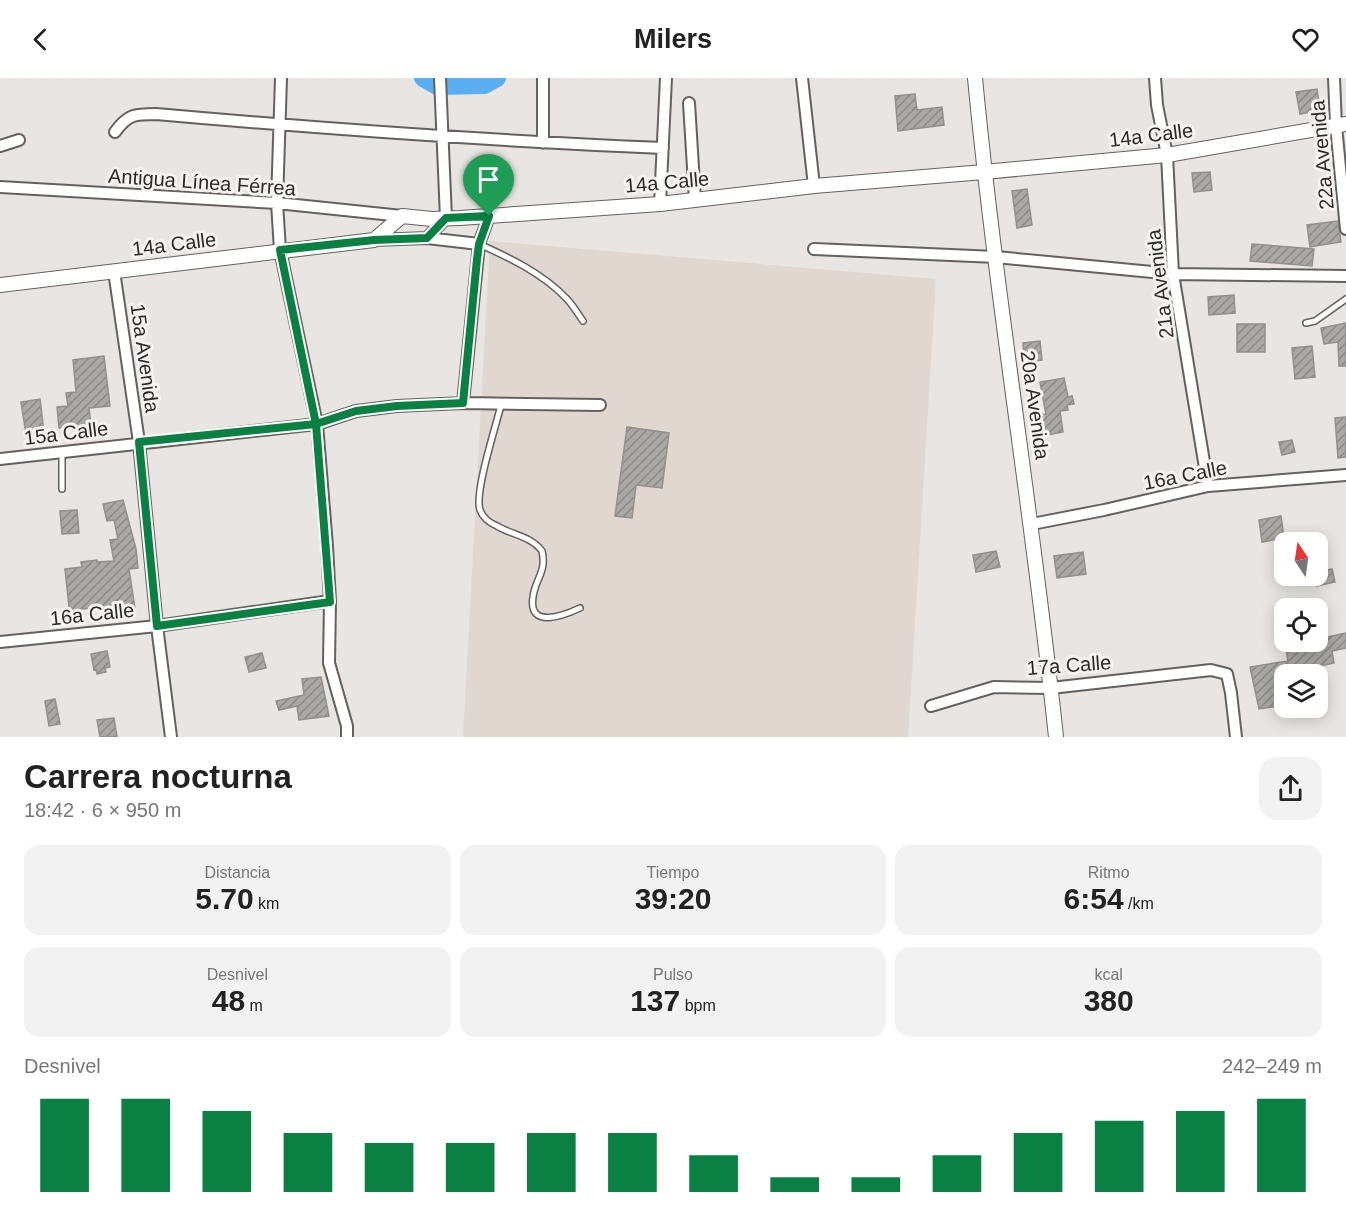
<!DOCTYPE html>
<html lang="es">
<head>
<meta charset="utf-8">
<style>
  :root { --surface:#fff; --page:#f2f2f2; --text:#222; --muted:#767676; --accent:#0b8043 }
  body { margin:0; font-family:Helvetica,sans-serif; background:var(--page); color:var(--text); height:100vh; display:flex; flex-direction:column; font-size:22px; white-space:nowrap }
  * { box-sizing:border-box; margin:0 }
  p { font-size:20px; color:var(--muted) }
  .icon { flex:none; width:33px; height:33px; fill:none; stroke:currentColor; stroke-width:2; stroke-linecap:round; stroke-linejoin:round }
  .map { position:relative; height:659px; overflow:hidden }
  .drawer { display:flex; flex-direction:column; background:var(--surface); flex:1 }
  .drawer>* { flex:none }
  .needle { width:39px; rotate:347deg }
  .tools { position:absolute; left:1274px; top:454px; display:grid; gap:12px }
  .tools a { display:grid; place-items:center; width:54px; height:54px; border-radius:12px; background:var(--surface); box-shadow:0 3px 15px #0003; font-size:30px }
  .pin { position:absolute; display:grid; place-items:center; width:51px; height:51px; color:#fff; margin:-62px -26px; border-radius:50% 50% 50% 0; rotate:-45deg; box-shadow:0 0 6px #0007 }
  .pin .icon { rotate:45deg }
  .round { display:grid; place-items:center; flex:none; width:63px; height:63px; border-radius:18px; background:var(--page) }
  .overview { display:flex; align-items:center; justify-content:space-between; height:102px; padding:0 24px }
  h1 { font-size:33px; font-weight:600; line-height:45px }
  .metrics { display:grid; grid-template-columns:repeat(3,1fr); gap:9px; height:102px; padding:6px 24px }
  .metrics div { display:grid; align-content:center; border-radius:15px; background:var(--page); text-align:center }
  .metrics b { font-size:30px; font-weight:600 }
  .metrics small { font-size:16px; font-weight:400 }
  .metrics p { font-size:16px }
  .chart { height:168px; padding:12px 24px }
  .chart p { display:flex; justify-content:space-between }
  .chart svg { width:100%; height:108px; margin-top:6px; stroke:var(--accent); stroke-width:6 }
  header { display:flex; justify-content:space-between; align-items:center; height:78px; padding:0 24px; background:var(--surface); font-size:27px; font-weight:600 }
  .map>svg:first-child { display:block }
  .built { fill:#e0d7d0 }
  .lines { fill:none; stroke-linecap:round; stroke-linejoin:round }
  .river { stroke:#59aff2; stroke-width:18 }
  .building { fill:url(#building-hatch); stroke:#928f8d; stroke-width:1.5 }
  .service-casing { stroke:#64615f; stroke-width:8 }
  .minor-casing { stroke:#64615f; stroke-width:14 }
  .tertiary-casing { stroke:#64615f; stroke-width:16 }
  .service { stroke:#fff; stroke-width:5 }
  .minor { stroke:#fff; stroke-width:10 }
  .tertiary { stroke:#fff; stroke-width:14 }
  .route-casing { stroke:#fff; stroke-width:12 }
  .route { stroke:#0b8043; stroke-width:8 }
  .labels { text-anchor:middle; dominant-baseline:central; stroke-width:6; stroke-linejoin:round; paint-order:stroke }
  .street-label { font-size:20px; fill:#2c2b2a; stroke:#f5f2ef }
</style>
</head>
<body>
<header><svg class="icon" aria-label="back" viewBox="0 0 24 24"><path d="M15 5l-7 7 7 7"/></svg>Milers<svg class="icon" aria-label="heart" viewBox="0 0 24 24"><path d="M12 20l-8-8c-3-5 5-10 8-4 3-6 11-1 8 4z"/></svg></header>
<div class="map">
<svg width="1346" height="659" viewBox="0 0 1346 659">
  <defs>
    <pattern id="building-hatch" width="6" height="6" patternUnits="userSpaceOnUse" patternTransform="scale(1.5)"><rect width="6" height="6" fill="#aaa8a5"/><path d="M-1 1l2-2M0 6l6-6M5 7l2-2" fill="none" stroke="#8b8987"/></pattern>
  </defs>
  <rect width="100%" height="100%" fill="#e8e5e2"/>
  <path class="built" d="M490,163l446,38 -28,458h-445z"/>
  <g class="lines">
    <path class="river" d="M423,0l14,8 47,-1 13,-7"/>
  </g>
  <path class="building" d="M1317,11l3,21 -20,4 -4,-22z
    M915,16l2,16 25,-3 2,18 -46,6 -3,-35z
    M1210,94l2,18 -18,2 -2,-19z
    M1027,111l5,36 -15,3 -5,-37z
    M1338,143l3,21 -31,5 -3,-22z
    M1252,166l62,5 -2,17 -62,-5z
    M1234,217l1,18 -26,2 -1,-18z
    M1346,245v43h-7l-1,-24 -14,2 -3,-16z
    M1237,246h28v28h-28z
    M1040,263l2,19 -18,2 -1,-19z
    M1312,268l3,31 -20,2 -3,-31z
    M104,278l6,50 -21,2 2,17 -32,3 -2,-21 11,-1 -2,-13 10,-1 -3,-32z
    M1064,300l4,19 4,-1 2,8 -7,1 1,5 -8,1 3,21 -21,4 -3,-21 7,-1 -6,-32z
    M40,321l4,33 -18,2 -5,-32z
    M1346,339v40l-8,1 -3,-40z
    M627,349l42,6 -7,55 -26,-3 -4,33 -17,-2z
    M1292,362l3,12 -13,3 -3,-13z
    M123,422l13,49 2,19 -9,1 6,39 -20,3 -1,-4 -34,2 1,5 -11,2 -5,-47 17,-2 -1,-5 16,-2v2l17,-1 -4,-21 8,-1 -4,-19 -7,1 -4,-17z
    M77,432l2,23 -17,1 -2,-23z
    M1281,438l3,22 -22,4 -3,-22z
    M996,473l4,16 -24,5 -3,-17z
    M1083,474l3,22 -29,4 -3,-22z
    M1332,491l3,13 -19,4 -2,-10h3v-4z
    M1346,555v15l-14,3 2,12 -31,7 1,5h-20v30l-25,4 -9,-42 38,-6 -3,-17 32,-2v-3z
    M107,573l3,16 -5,1 1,4 -9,2 -1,-5 -2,1 -3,-16z
    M262,575l4,15 -17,4 -4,-15z
    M321,599l8,39 -30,4 -2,-14 -18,4 -3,-9 28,-6 -2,-16z
    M55,621l5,25 -11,2 -4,-25z
    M114,640l3,19h-17l-3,-17z"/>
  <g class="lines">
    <g class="service-casing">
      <path id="service" d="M479,166c31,14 63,29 87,54 7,7 12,16 17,23
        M1306,245l9,-2 31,-22
        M501,327c-5,21 -27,88 -21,105 3,8 10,13 17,16 15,9 34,10 45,25 5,21 -7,28 -9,46 -5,33 32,18 47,11
        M62,375v36"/>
    </g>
    <g class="minor-casing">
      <path id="minor" d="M281,0l-4,125 3,47 37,174 10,122 3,55 -1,62 18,63v11
        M543,0v65
        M802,0l12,108
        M1155,0l2,27 10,50 6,119 35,212
        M1334,0l2,48 10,103
        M689,25l6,97
        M115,54c13,-18 20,-18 41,-18 169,15 338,27 507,34
        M0,68l19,-6
        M0,109l277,16 125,13
        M660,126l6,-126
        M427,160l19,-20 -6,-140
        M374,162l53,-2 52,6 -16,159
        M479,166l10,-28
        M814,171l182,8 177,17 173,2
        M114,193l25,171 18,184 14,111
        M0,381l317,-35 39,-13 41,-5 66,-3 137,2
        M1032,446l72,-14 104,-24 138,-11
        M0,564l157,-16 173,-25
        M931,628l63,-19 57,1 160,-18 16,4 4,19 5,44"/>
    </g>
    <g class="tertiary-casing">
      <path id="tertiary" d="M975,0c21,220 58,439 81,659
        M0,207l374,-45 28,-24 30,3 28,-1 200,-14 154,-18 170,-14 183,-17 179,-31"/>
    </g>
    <use href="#service" class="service"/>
    <use href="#minor" class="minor"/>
    <use href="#tertiary" class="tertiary"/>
  </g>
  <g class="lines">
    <g class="route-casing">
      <path id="route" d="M489,138l-10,28 -2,15 -14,144 -66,3 -41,5 -40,13 -177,18 18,184 173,-24 -14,-178 -36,-174 94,-10 53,-2 19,-20 43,-2"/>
    </g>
    <use href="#route" class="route"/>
  </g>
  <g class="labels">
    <g class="street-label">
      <text transform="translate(1151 57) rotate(-7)">14a Calle</text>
      <text transform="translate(1322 77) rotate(-95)">22a Avenida</text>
      <text transform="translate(202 104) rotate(4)">Antigua Línea Férrea</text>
      <text transform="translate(667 104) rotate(-5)">14a Calle</text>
      <text transform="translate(174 166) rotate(-7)">14a Calle</text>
      <text transform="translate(1160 206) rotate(-97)">21a Avenida</text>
      <text transform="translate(145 280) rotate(82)">15a Avenida</text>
      <text transform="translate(1035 327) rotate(82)">20a Avenida</text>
      <text transform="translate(66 355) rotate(-7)">15a Calle</text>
      <text transform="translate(1185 397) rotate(-11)">16a Calle</text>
      <text transform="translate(92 536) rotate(-6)">16a Calle</text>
      <text transform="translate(1069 587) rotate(-4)">17a Calle</text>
    </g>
  </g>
</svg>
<div class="tools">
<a><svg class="needle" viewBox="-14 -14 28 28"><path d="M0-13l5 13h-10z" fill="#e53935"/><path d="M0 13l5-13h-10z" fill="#767676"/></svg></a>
<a><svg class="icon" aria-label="locate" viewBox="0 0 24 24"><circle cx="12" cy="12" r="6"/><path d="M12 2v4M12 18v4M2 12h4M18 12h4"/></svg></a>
<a><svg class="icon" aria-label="layers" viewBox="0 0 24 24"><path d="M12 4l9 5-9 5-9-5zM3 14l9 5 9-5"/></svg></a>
</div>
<div class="pin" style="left:489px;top:138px;background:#1e9e55"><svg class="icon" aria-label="arrive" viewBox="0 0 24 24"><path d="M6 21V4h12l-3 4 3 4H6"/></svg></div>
</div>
<section class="drawer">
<div class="overview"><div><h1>Carrera nocturna</h1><p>18:42 · 6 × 950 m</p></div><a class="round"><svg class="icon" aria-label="share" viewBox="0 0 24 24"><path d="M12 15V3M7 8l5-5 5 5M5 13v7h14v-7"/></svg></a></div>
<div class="metrics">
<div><p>Distancia</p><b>5.70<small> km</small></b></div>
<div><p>Tiempo</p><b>39:20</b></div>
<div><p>Ritmo</p><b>6:54<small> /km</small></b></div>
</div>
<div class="metrics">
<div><p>Desnivel</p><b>48<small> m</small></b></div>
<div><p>Pulso</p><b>137<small> bpm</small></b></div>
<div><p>kcal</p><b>380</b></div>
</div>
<div class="chart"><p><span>Desnivel</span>242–249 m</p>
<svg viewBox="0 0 160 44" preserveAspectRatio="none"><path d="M5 44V6M15 44V6M25 44V11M35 44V20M45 44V24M55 44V24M65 44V20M75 44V20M85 44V29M95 44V38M105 44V38M115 44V29M125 44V20M135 44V15M145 44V11M155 44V6"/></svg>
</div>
</section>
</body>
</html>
